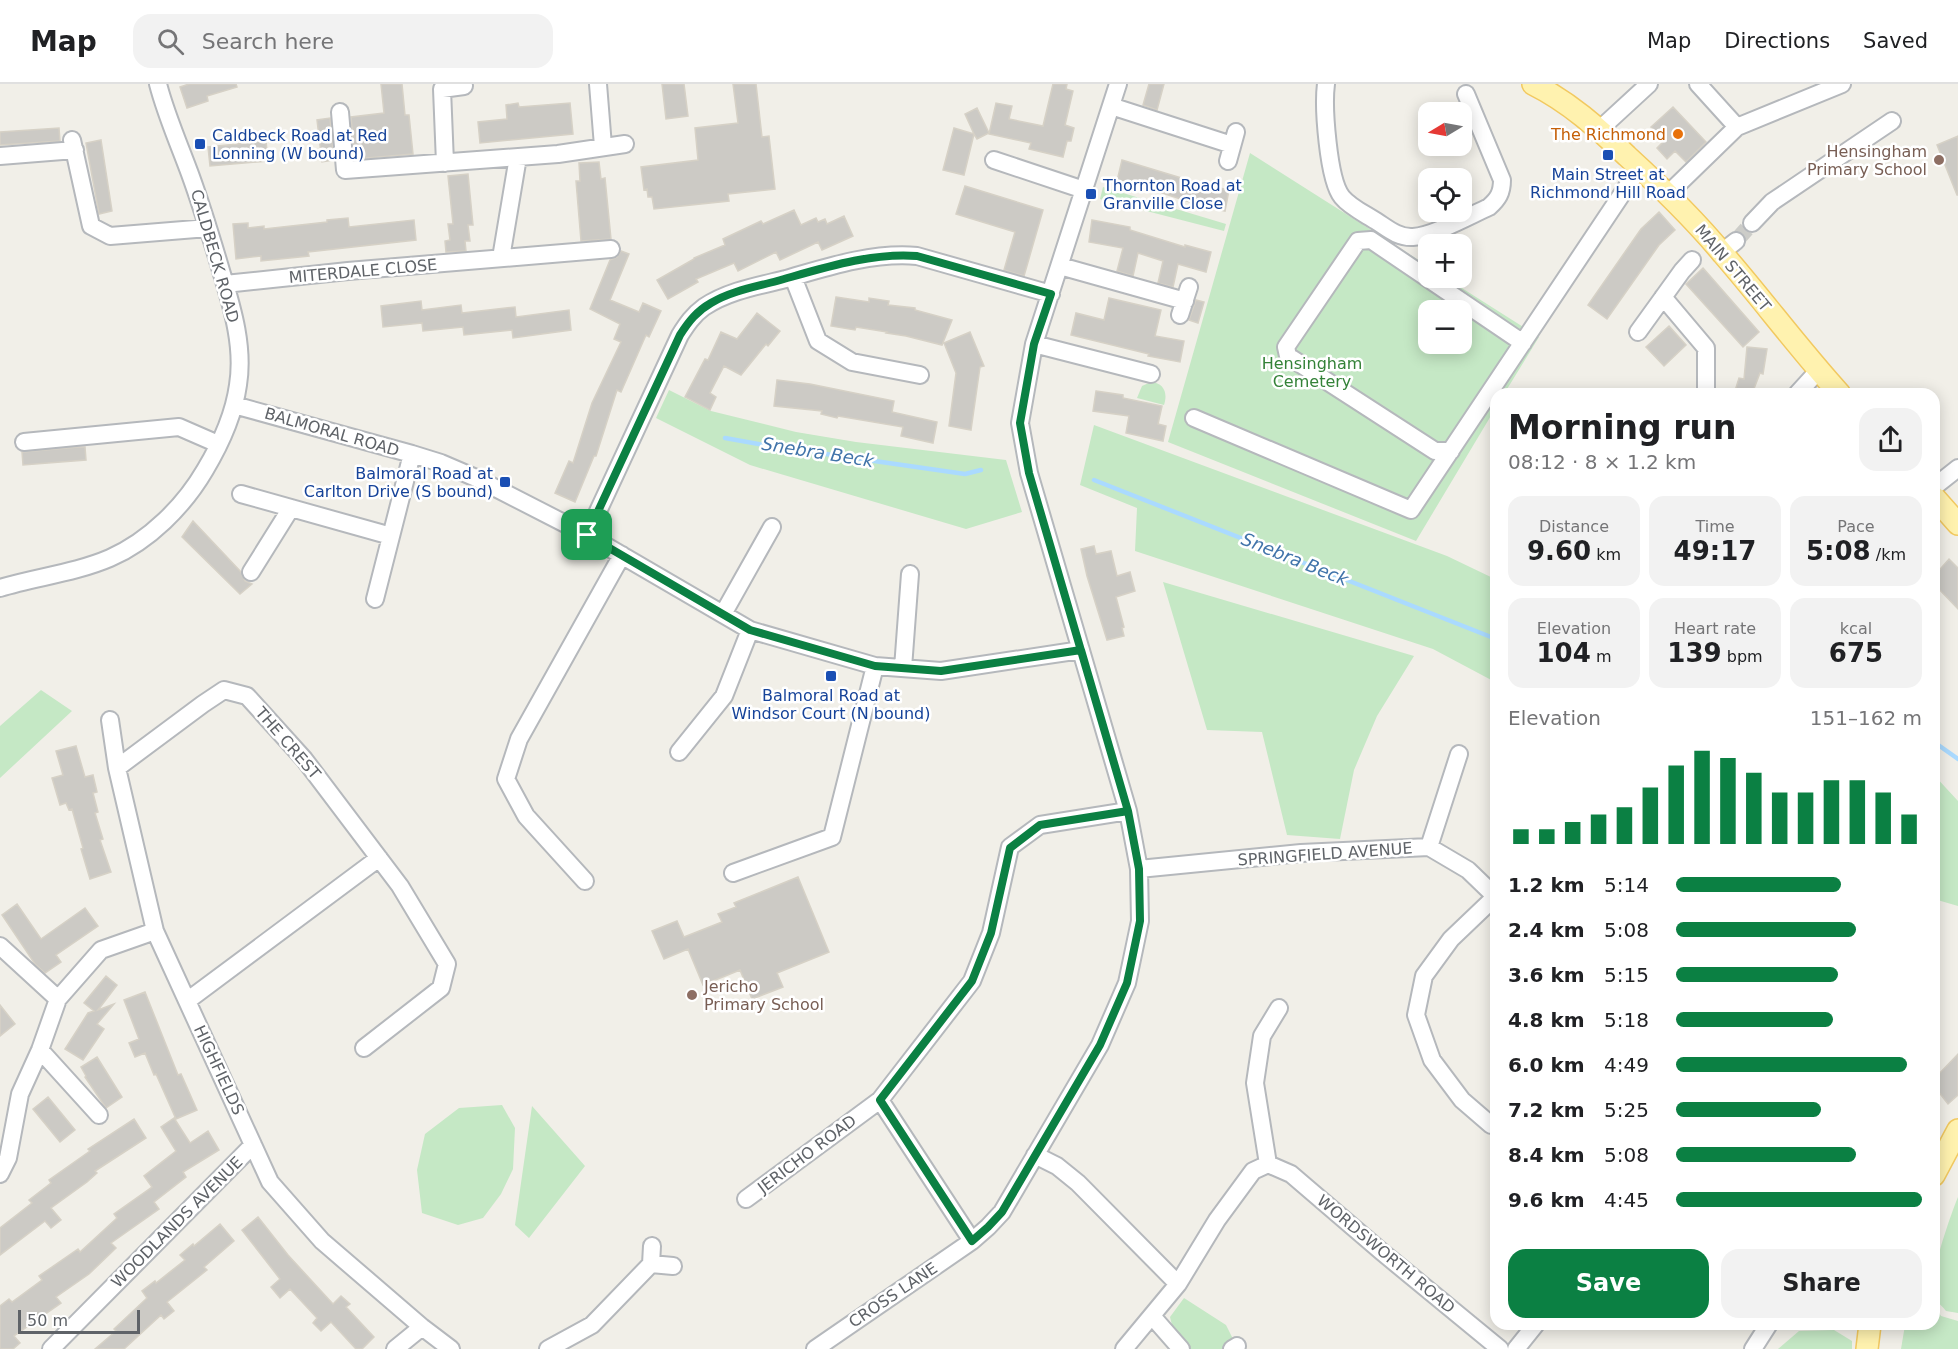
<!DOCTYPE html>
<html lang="en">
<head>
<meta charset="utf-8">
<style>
  :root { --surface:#fff; --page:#f2f2f2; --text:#202124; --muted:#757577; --line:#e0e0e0; --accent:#0b8043 }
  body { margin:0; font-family:"DejaVu Sans",sans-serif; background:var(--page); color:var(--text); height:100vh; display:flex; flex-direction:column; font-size:22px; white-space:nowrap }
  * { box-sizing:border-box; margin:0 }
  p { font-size:20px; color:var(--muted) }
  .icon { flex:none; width:33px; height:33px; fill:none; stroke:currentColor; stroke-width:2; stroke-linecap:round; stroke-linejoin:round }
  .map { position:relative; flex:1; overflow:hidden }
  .drawer { position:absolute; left:1490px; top:304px; width:450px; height:942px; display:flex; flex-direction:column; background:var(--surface); border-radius:18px; box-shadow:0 3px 15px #0003 }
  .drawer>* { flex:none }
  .needle { width:39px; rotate:260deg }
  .tools { position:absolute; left:1418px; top:18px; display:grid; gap:12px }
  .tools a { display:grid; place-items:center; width:54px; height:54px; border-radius:12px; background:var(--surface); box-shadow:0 3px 15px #0003; font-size:30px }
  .scale { position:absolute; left:18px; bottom:15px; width:122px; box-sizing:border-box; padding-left:6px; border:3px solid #5f6368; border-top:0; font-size:16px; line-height:21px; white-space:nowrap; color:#5f6368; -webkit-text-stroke:4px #fff; paint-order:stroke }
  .pin { position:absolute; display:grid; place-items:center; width:51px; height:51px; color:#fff; margin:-26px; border-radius:12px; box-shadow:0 3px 9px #0006 }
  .round { display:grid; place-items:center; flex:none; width:63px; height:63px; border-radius:18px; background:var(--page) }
  .summary { display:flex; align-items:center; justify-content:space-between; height:102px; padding:0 18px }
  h1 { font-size:33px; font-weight:700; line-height:45px }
  .metrics { display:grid; grid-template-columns:repeat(3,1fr); gap:9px; height:102px; padding:6px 18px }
  .metrics div { display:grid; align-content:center; border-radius:15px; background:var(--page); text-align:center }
  .metrics b { font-size:26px; font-weight:700 }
  .metrics small { font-size:16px; font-weight:400 }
  .metrics p { font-size:16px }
  .chart { height:168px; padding:12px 18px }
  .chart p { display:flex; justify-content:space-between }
  .chart svg { width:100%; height:108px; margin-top:6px; stroke:var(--accent); stroke-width:6 }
  .button { display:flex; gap:12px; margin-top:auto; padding:12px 18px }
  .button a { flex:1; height:69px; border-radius:18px; background:var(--accent); color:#fff; font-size:24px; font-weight:700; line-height:69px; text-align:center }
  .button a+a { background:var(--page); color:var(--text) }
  ul { padding:0 18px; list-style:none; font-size:20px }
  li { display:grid; grid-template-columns:96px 72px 1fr; align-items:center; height:45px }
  li i { height:15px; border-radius:8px; background:var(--accent) }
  header { display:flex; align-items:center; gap:36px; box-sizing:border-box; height:84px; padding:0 30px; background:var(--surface); border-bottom:2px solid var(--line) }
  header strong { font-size:28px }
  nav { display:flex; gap:33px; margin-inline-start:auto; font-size:21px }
  .search { width:420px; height:54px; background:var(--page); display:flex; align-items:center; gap:15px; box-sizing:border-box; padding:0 21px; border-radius:18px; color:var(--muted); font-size:22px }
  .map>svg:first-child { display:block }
  .green { fill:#c5e8c5; fill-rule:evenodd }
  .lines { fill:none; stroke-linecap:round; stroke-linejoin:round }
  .stream { stroke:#aadaff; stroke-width:4.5 }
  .building { fill:#cccac5; stroke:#d6d1c6; stroke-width:1.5 }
  .minor-tunnel { stroke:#ccccc8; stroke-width:16; stroke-dasharray:16 8; stroke-linecap:butt }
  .minor-casing { stroke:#b5b8bc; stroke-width:20 }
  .major-casing { stroke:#f2c960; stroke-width:24 }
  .minor { stroke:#fff; stroke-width:16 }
  .major { stroke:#fff2af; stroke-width:21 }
  .route-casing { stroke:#fff; stroke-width:12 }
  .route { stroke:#0b8043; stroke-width:8 }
  .food-dot { fill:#e8710a; stroke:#fff; stroke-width:2 }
  .transit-dot { fill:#1a4fb4; stroke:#fff; stroke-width:2 }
  .education-dot { fill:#8d6e63; stroke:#fff; stroke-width:2 }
  .labels { text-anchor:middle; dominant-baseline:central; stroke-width:5; stroke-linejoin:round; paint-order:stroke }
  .food-label { font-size:16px; fill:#c56008; stroke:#fff; text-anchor:end }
  .transit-label { font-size:16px; fill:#164399; stroke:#fff; text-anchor:start }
  .education-label { font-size:16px; fill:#785e54; stroke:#fff; text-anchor:end }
  .street-label { font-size:16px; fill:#5f6368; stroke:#fff }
  .park-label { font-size:16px; fill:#348238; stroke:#fff }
  .water-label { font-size:18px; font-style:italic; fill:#4174aa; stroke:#fff }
</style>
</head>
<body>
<header>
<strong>Map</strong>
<div class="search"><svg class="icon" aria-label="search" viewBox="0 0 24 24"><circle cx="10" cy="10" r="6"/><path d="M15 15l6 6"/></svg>Search here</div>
<nav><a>Map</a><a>Directions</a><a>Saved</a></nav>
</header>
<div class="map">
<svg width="1958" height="1265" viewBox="0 0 1958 1265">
  <rect width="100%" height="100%" fill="#f1efe8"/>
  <path class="green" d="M1250,69l178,113v12h18l93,59 -35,57h-8l-1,15 -79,132 -248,-99zM1428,226h33v34h-33z
    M1103,103l123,37 -2,7 -124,-32z
    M1151,298c13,1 17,11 13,23l-27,-7 5,-12z
    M669,306l42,21 85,21 60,10 150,18 16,52 -56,17 -216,-64 -94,-47z
    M1094,341l353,131 48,23v103l-62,-33 -298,-98 2,-43 -57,-23z
    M1163,498l251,74 -37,60 -23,54 -14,69 -53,-4 -25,-103 -55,-2z
    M41,606l31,21 -72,67v-52z
    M1934,691l24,26v105l-24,-7z
    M502,1021l13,23 -2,41 -12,25 -18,24 -25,7 -36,-12 -5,-43 8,-36 34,-26z
    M532,1022l53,60 -56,72 -14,-13z
    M1958,1113v116l-12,-2c-3,-4 -9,-9 -12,-14 -7,-16 17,-83 24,-100z
    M1184,1214l42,27 9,18 -11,6h-35l-17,-24 -2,-8z
    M1934,1220l7,12 17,5v28h-57l4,-24 29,-1z
    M1834,1246l18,11v8h-74l21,-18z"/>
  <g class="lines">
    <path class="stream" d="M725,354l45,8 195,28 16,-4
      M1094,396l402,159
      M1934,658l24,17"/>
  </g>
  <path class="building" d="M189,0h47l1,3 -30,9 1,5 -21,7 -7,-21z
    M381,0h21l3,31h4l4,39 -58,5 -4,-42 33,-4z
    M662,0h22l4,32 -22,3z
    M733,0h23l6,53 7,-1 6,53 -47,5 1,7 -75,8 -2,-12h-4l-1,-8 -3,1 -3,-23 57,-7 -3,-32 43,-5z
    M1053,0h14l-1,5 7,2 -8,34 9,3 -3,13h-4l-4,16 -34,-8 2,-6 -42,-9 7,-31 16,3 -3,13 34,7z
    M1149,0h15l-7,26 -14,-5z
    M518,19l1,4 51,-4 3,31 -93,9 -2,-21 29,-3 -1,-14z
    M1673,23l33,35 -20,20 -11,-11 -8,8 -10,-11 7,-7 -13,-14z
    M977,24l12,25 -12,6 -3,-5 -10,41 -21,-5 11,-42 20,6 -9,-20z
    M330,34l4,42 -12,2 -5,-42z
    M59,44l1,13 -60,4v-13z
    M1958,52v59h-1l-20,-50z
    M101,56l11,71 -13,3 -13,-71z
    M266,57l2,20 -58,5 -2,-19z
    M1122,76l76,23 31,7 -4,21 -32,-7v-1l-43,-14 -33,-8z
    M599,78l2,17 4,-1 6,61 -30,2 -5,-60h4l-1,-18z
    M468,90l5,51h-5l2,16h-5l1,10 -20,1 -1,-11 5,-1 -2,-16h5l-5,-48z
    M965,102l78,24 -19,66 -20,-6 11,-38 -59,-18z
    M794,126l7,15 15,-7 2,4 7,-3 2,5 17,-8 9,20 -31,14 -4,-8 -38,18 -4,-8 -38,19 -4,-8 -38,16 2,3 -30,17 -11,-19 37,-21v-1l31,-13 -2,-6 38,-18 2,3z
    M1659,128l16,18 -16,15 -52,74 -19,-14 53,-76z
    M348,134l1,9 65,-7 2,20 -108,12 1,4 -48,5v-5l-25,3 -3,-35 15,-1v5l16,-2v3l63,-7v-2z
    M1092,136l38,7v3l55,17v-2l26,7 -5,20 -28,-8 -5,23 -4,-1 -11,-3 5,-22 -25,-8 -5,23 -16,-5 6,-23 -34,-6z
    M621,167l8,3 -19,46 29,12 4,-9 18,8 -12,26 -3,-2 -25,57 -4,-2 -21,66h-2l-19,46 -20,-9 14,-32 4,2 19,-60 29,-61 -7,-3 6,-15 -30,-15 20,-49 7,-3z
    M1703,184l56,64 -16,15 -57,-63z
    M836,213l33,5v-4l20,3 -1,4 27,3v2l37,10 -10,25 -36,-9 -20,-3 1,-1 -31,-5 -1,3 -24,-4z
    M1109,214l52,12 -6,26 29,5 -4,21 -32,-6 1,-2 -78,-19 5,-22 28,7z
    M1196,216l8,2 -6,21 -9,-3z
    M421,217l1,9 39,-5 1,8 53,-6 1,10 53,-7 2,20 -58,8 -1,-8 -48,5 -1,-8 -40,4 -1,-8 -39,4 -2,-21z
    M757,229l23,18 -12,15 -2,-2 -25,31 -17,-9 -14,27 6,4 -6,13 -25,-13 20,-38 3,1 13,-28 16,7z
    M1669,242l17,19 -22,21 -18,-19z
    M970,248l14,34 -4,1 -9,63 -22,-4 7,-53 -12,-30z
    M1747,263l20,2 -4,25 -3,-1 -8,21h-18l5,-16 5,1z
    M777,296l33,4 84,17 -2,11 45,10 -4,21 -32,-7 2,-9 -65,-11 -1,2 -16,-4 1,-3 -48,-5z
    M1096,307l27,4v3l39,8 -4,18 8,2 -3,15 -37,-8 3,-17 -36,-5z
    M78,363h7l1,13 -63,5 -1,-13z
    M193,437l48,51 4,9 7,3 -12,10 -58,-57z
    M1094,462l2,8 15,-3 6,25 13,-4 5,19 -19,6 8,30 -2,1 2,8 -17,4 -20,-64 -6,-27z
    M1949,475l9,9v41l-24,-25v-8z
    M76,662l9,31 8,-2 4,17 -4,1 5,19 -3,1 8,26 -3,1 11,32 -21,7 -9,-30 2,-1 -11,-39 -3,1 -3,-7 -6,2 -8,-27 11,-3 -7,-24z
    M798,793l31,75 -52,21 6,14 -31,12 -12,-29 -37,15 -15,-36 -24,10 -12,-28 25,-10 7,16 38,-15 -4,-8 18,-7 -2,-4z
    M17,820l24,35 44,-31 13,18 -42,29 5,7 -16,11 -10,-9 -33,-49z
    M106,892l11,9 -19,25 16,-6 -17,20 7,5 -21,31 -18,-11 23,-36 6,-2 -10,-8z
    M145,908l33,83 3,-1 16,36 -21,9 -20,-45 -2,1 -9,-22 -10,4 -6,-14 10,-4 -15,-39z
    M0,921l15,19 -15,12z
    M1958,970v41l-10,9 -14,-18v-7z
    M97,973l25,40 -16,11 -21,-31 1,-1 -5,-9z
    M48,1013l27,33 -15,12 -27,-33z
    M174,1034l16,25 18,-12 11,19 -36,22 3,5 -32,25 5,7 -48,34 5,5 -27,26 -33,23 5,6 -47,33 6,7 -7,6h-13v-43l9,-7 3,3 30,-22 -3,-4 39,-27 2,3 37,-34 -3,-4 38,-27 -8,-11 32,-25 -15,-24z
    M134,1035l12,19 -51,33 2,2 -10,9 -36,26 10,12 -10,8 -6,-7 -45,34v-27l32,-25 -3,-3 22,-17 -2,-3 41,-29 -2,-2z
    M258,1133l30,38 45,49 8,-8 9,8 -4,3 28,30 -12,12h-6l-25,-27 -10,9 -8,-8 4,-5 -27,-29 -10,9 -9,-11 9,-8 -38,-49z
    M220,1140l14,17 -30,26 3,3 -40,32 7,9 -10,8 -3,-4 -37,34h-29l21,-18 -2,-2 33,-31 -5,-7 13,-10 1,2 29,-23 -5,-5 13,-11 1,2z"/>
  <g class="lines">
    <path class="minor-tunnel" d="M1736,157l16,-18"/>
    <g class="minor-casing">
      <path id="minor" d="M598,0l5,62
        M1326,0c-3,22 2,96 16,113 8,10 23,17 34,24 11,7 22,17 37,16 20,-1 56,-21 76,-30 9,-8 13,-14 13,-27l-36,-86
        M1698,0l39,43
        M1111,22l121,39
        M340,28l5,58 213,-16 67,-10
        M1599,46l50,-46
        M72,56l19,86 19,10 98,-8
        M0,72l75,-6
        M994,76l90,30
        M1228,77l8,-29
        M445,79l-3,-74 22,-3
        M1668,110l69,-67 105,-43
        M1752,139l20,-21 120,-81
        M1722,168l14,-11
        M501,174l17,-101
        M1060,182l125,35
        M793,193l25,64 34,21 68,13
        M225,200l123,-13 263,-22
        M1663,213l43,51v46
        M1180,231l9,-28
        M1638,248l44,-61 10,-11
        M1034,260l117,30
        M1797,310l21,-23
        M234,321l178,49 29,9 35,15 111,57 163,95 125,36 66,5 140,-21
        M1194,334l217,92 229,-343
        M24,358l155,-15 39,17
        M1451,367h-16l-147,-95 -2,-9 72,-106 13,-1 152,103
        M1934,403l24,-19
        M241,410l150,42
        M587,451l93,-200c7,-11 13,-20 24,-28 24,-16 53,-21 82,-28 41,-12 87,-27 131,-23l134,38
        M251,488l40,-64
        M0,504c36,-11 75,-15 110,-30 39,-17 74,-52 95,-88 15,-25 29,-56 33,-85 6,-37 -5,-75 -16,-111 -10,-34 -20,-67 -32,-100 -11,-30 -24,-59 -32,-90
        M375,515l37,-145
        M723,530l49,-87
        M903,584l7,-94
        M110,636l7,48 38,163 115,251 52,59 100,86 29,22
        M679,668l45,-56 26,-66
        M117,684l86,-64 21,-14 23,6 57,63 96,127 47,78 -6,24 -77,60
        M1429,763l30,-93
        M1139,785l162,-16 128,-6 39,23 28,27
        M733,789l99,-36 43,-171
        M585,797l-59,-65 -20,-37 13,-40 103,-184
        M0,862l58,53
        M187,917l192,-143
        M40,966l59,65
        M880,1016l92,141
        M1491,1041l-29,-25 -30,-40 -16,-45 8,-39 27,-37 44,-42
        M1035,1071l22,11 21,17 100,101
        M1268,1080l23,10 91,78 118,97
        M1268,1080l-13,-81 7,-47 17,-28
        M0,1090l8,-16 12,-64 20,-44 18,-51 43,-49 54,-19
        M746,1115l134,-99 92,-119 19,-48 19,-86 30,-22 88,-14
        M651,1180l1,-18
        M1152,1232l29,33
        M51,1265l202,-204
        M395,1265l27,-22
        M548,1265l44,-24 59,-61 22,2
        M815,1265l157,-108 16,-14 14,-15 98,-167 27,-62 13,-62 -1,-52 -11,-58 -99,-338 -9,-50 14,-79 84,-260
        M1124,1265l54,-65 39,-64 36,-49 15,-7
        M1232,1265l5,-3
        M1516,1265l20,-25
        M1753,1265l16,-25"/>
    </g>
    <g class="major-casing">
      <path id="major" d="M1533,0c36,18 65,44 94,72 34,31 67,63 96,98 40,46 76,95 117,140
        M1934,413l24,27
        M1934,1091l24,-45
        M1867,1265l3,-25"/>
    </g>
    <use href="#minor" class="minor"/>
    <use href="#major" class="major"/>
  </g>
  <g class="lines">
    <g class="route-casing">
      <path id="route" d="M587,451l163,95 125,36 66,5 140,-21 47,161 11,58 1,52 -13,62 -27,62 -98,167 -14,15 -16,14 -92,-141 92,-119 19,-48 19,-85 30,-23 88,-14 -99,-338 -9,-50 14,-79 17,-50 -134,-38c-45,-4 -97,13 -140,25 -22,6 -46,10 -66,22 -14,8 -22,18 -31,32l-93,200"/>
    </g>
    <use href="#route" class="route"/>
  </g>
  <circle class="food-dot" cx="1678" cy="50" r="6"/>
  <g class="transit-dot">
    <rect x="194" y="54" width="12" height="12" rx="3"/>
    <rect x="1602" y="65" width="12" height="12" rx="3"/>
    <rect x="1085" y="104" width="12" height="12" rx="3"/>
    <rect x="499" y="392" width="12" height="12" rx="3"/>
    <rect x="825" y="586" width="12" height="12" rx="3"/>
  </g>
  <g class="education-dot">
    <circle cx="1939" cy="76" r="6"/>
    <circle cx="692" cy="911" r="6"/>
  </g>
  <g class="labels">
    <g class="food-label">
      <text x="1666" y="50">The Richmond</text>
    </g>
    <g class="transit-label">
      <text x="212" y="51">Caldbeck Road at Red<tspan x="212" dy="18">Lonning (W bound)</tspan></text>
      <text x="1608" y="90" text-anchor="middle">Main Street at<tspan x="1608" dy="18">Richmond Hill Road</tspan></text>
      <text x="1103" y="101">Thornton Road at<tspan x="1103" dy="18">Granville Close</tspan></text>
      <text x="493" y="389" text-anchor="end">Balmoral Road at<tspan x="493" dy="18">Carlton Drive (S bound)</tspan></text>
      <text x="831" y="611" text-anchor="middle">Balmoral Road at<tspan x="831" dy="18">Windsor Court (N bound)</tspan></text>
    </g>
    <g class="education-label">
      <text x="1927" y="67">Hensingham<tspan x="1927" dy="18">Primary School</tspan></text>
      <text x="704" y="902" text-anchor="start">Jericho<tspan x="704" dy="18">Primary School</tspan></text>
    </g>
    <g class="street-label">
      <text transform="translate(215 172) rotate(74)">CALDBECK ROAD</text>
      <text transform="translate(1733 184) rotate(50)">MAIN STREET</text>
      <text transform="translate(363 187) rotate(-5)">MITERDALE CLOSE</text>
      <text transform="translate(332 348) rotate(16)">BALMORAL ROAD</text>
      <text transform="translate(288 659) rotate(49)">THE CREST</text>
      <text transform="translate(1325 770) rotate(-4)">SPRINGFIELD AVENUE</text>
      <text transform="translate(219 986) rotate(65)">HIGHFIELDS</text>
      <text transform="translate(807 1070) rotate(-37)">JERICHO ROAD</text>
      <text transform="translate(177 1138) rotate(-45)">WOODLANDS AVENUE</text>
      <text transform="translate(1386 1170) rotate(40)">WORDSWORTH ROAD</text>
      <text transform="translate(893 1211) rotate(-34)">CROSS LANE</text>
    </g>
    <g class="park-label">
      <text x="1312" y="279">Hensingham<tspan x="1312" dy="18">Cemetery</tspan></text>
    </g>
    <g class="water-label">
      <text transform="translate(818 368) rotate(9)">Snebra Beck</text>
      <text transform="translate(1295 475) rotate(22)">Snebra Beck</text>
    </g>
  </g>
</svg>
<div class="tools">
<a><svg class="needle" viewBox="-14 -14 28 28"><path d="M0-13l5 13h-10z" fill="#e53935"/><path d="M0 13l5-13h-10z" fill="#757577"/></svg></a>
<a><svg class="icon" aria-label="locate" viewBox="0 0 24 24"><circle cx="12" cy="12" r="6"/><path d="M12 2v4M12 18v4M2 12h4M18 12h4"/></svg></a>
<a>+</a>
<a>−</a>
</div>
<div class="scale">50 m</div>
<div class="pin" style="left:587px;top:451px;background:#1e9e55"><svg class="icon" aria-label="arrive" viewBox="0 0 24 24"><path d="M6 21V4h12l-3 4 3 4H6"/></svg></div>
<section class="drawer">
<div class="summary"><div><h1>Morning run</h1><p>08:12 · 8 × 1.2 km</p></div><a class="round"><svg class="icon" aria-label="share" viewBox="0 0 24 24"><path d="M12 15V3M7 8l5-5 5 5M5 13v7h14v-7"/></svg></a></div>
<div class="metrics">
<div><p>Distance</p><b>9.60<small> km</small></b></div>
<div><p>Time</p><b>49:17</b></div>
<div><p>Pace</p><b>5:08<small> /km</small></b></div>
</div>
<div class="metrics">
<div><p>Elevation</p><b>104<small> m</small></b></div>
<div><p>Heart rate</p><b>139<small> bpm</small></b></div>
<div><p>kcal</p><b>675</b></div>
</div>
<div class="chart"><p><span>Elevation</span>151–162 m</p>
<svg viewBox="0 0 160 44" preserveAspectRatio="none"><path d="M5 44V38M15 44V38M25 44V35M35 44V32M45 44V29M55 44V21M65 44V12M75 44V6M85 44V9M95 44V15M105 44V23M115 44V23M125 44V18M135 44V18M145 44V23M155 44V32"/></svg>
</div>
<ul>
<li><b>1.2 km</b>5:14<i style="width:67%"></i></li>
<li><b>2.4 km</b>5:08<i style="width:73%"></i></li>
<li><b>3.6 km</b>5:15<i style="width:66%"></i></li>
<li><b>4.8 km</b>5:18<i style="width:64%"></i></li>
<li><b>6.0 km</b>4:49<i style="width:94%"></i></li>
<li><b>7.2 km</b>5:25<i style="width:59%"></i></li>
<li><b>8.4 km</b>5:08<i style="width:73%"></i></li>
<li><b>9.6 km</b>4:45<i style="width:100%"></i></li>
</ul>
<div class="button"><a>Save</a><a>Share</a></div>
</section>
</div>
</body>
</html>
